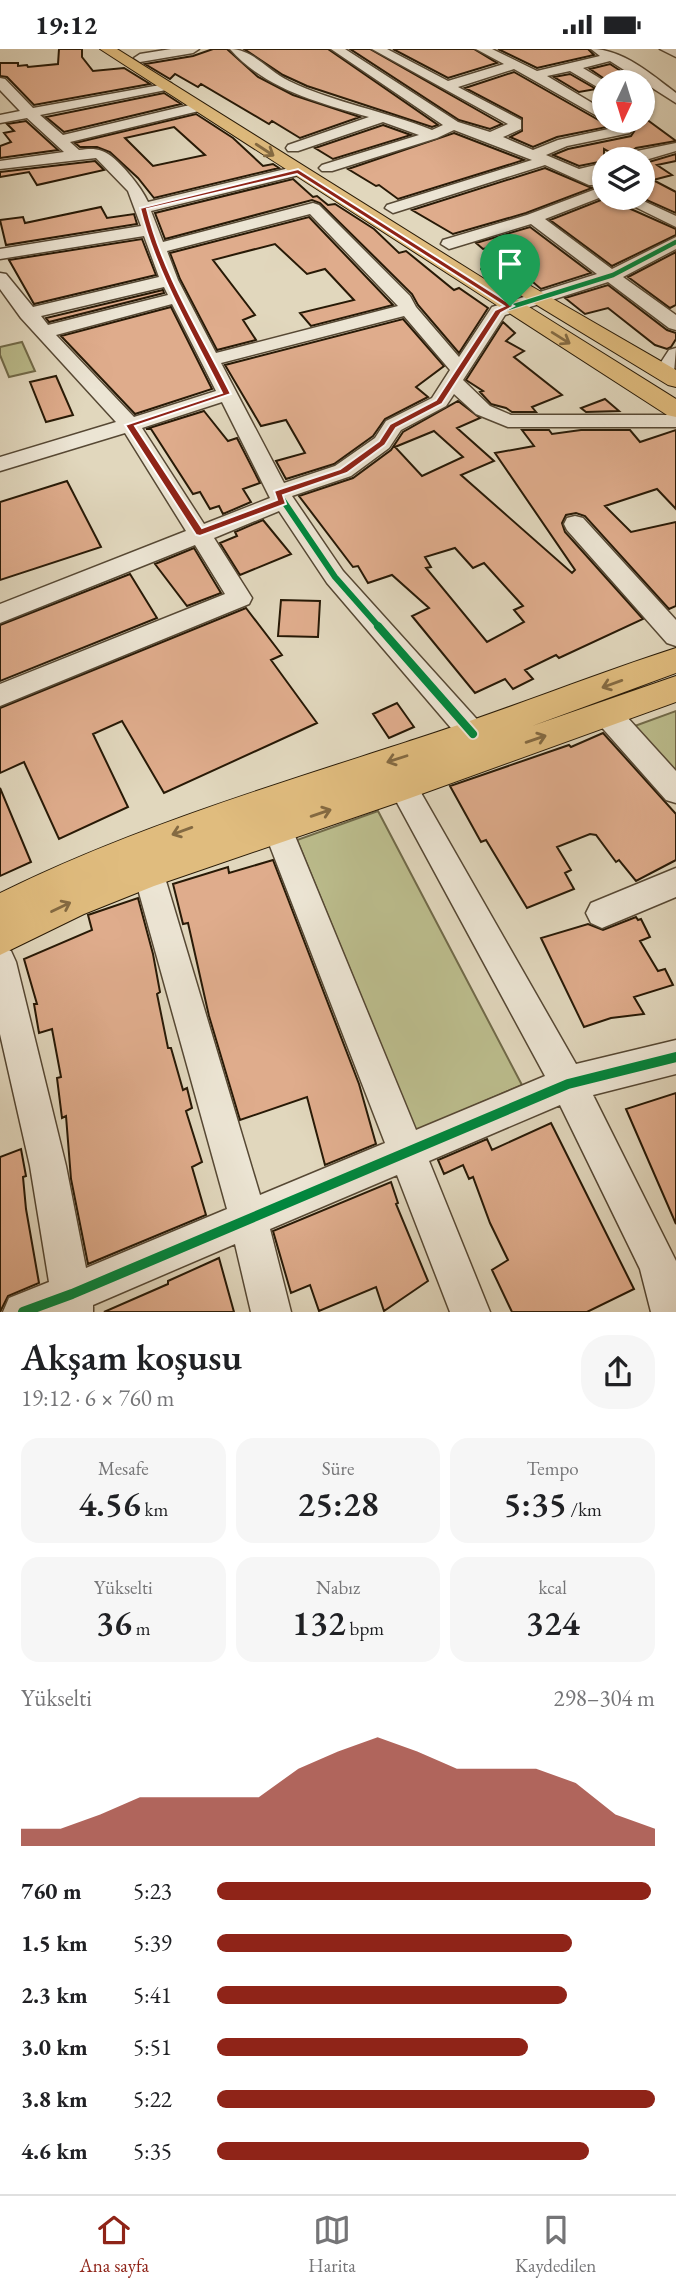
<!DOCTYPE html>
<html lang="tr">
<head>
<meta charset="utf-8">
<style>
  :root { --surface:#fff; --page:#f6f6f6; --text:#202124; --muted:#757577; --line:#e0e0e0; --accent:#8f2418 }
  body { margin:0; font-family:"EB Garamond",serif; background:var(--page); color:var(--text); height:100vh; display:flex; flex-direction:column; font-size:26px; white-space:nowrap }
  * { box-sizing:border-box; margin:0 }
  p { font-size:23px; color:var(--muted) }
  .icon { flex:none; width:38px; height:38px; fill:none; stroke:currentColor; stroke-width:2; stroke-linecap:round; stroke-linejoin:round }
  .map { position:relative; height:1263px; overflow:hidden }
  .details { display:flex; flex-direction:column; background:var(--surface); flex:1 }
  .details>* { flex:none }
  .needle { width:46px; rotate:184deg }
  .controls { position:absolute; left:592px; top:21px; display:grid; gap:14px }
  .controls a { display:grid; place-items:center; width:63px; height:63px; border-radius:50%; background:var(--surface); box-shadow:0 2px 5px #0004; font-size:35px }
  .pin { position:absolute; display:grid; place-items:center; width:60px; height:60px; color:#fff; margin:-72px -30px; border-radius:50% 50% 50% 0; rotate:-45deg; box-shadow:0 0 7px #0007 }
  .pin .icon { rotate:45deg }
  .round { display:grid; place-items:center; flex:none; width:74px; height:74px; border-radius:28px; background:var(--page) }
  .overview { display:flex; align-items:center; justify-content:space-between; height:119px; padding:0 21px }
  h1 { font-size:38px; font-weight:600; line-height:52px }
  .figures { display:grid; grid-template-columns:repeat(3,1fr); gap:10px; height:119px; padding:7px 21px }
  .figures div { display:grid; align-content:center; border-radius:18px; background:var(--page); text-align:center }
  .figures b { font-size:35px; font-weight:600 }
  .figures small { font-size:19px; font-weight:400 }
  .figures p { font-size:19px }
  .chart { height:196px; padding:14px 21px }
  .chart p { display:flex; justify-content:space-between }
  .chart svg { width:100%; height:126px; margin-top:7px; fill:var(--accent); opacity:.7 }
  ul { padding:0 21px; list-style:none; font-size:23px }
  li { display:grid; grid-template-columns:112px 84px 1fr; align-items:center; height:52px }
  li i { height:18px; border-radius:9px; background:var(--accent) }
  .status { display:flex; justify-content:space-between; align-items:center; height:49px; padding:0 35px; background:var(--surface); direction:ltr }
  .status svg { height:19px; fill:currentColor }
  .dock { display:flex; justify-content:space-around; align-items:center; height:98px; border-top:2px solid var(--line); background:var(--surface); font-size:19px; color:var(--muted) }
  .dock a { display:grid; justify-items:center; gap:4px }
  .dock .active { color:var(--accent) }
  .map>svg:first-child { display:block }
  .green { fill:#bbbc8c; stroke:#716a49; stroke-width:2 }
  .building { fill:#dfac8c; stroke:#271906; stroke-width:2; fill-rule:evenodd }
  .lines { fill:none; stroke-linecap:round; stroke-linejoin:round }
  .minor-casing { stroke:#564834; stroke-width:3 }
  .major-casing { stroke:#271906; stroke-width:2 }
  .minor { fill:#ece5d4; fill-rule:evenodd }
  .major { fill:#e0bc7e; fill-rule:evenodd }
  .cycleway-far3-casing { stroke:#ece5d4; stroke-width:7 }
  .cycleway-far2-casing { stroke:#ece5d4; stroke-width:10 }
  .cycleway-far1-casing { stroke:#ece5d4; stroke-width:12 }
  .cycleway-casing { stroke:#ece5d4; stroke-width:14 }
  .cycleway-far3 { stroke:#00873e; stroke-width:4.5 }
  .cycleway-far2 { stroke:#00873e; stroke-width:6 }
  .cycleway-far1 { stroke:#00873e; stroke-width:8 }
  .cycleway { stroke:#00873e; stroke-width:10 }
  .oneway { stroke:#846a42 }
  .route { fill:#8f2418; stroke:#fff; stroke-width:2; fill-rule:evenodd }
</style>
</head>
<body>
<div class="status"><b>19:12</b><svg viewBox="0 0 49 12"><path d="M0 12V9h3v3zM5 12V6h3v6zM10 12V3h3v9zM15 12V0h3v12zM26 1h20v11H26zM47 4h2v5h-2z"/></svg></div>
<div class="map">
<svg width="676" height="1263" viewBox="0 0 676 1263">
  <rect width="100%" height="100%" fill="#e1d7bd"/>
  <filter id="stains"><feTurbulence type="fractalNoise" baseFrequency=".00286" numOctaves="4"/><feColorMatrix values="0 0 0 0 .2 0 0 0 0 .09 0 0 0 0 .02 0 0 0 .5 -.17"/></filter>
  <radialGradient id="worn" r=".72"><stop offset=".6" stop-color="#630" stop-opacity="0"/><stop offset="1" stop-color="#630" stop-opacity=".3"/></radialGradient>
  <path class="green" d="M22,293l13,29 -26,6 -9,-22v-8z
    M676,662v63l-44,-47z
    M378,762l144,274 -106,46 -119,-291z"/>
  <path class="building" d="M59,0h23v8l11,14 31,-3 26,16 -116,21 -27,-28 -7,-1v-13h18v3l9,-1 1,2 30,-3z
    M213,0h14l31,28 35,18 67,22 -60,21 -28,-17 -3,3 -68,-40 -3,3 -23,-13 -5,5 -25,-15 48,-8z
    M244,0h84l110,76 -6,2 -125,-41 -24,-11z
    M350,0h20l132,75 -12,5 -31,-9z
    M393,0h81l23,14 -49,15z
    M498,0h90l6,6 -57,13z
    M610,15l26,17 -27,1 -19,-13z
    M514,23l88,50 5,5 -50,10 -24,10 -23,-10 12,-6v-13l-57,-30z
    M570,25l26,15 -17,3 -25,-15z
    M164,44l17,11 -117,28 -18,-15z
    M196,65l37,24 30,28 10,-2 6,4 -125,30 -16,-20 -28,-26 -13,-5h-17l-5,-4zM174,78l31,28 -52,11 -28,-28z
    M642,67l34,25 -40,7 -14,11 -18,-10v12l-25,5 -26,-11 15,-6 63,-13 4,-6 -11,-9h18z
    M26,72l32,29 -58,8v-12l11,-4 -7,-9 10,-2 -7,-7z
    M383,76l28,10 -78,24 -18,-11z
    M454,84l70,27 -126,39 -19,-14 -3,1 -28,-17z
    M676,105v7l-19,4 15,10 -19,5 23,12v21l-34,-15v-34z
    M95,112l9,9 -67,15 -8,-13 -29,5v-5z
    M545,119l47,20 -66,25 -73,21 -41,-24z
    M293,130l20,18 4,-1 11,9 7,-1 39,25 25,24 7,-2 48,39 5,-2 29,20 -29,45 -41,-48 -6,-11 -92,-91 -8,-3 -147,39 -10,-26z
    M606,149l70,31v6l-64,31 -62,-46z
    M101,158l6,11 27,-4 3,10 -131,21 -6,-25 23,-3 2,6z
    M309,168l84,88 -82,21 -11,-13 54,-13 -29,-31 -18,5 -32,-30 -62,16 42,55 -12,5 13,20 -39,10 -37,-71 -10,-26z
    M530,178l61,46 -50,16 -49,-42 -9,2 -7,-6z
    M142,190l14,36 -122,29 -25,-44z
    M676,203v53l-6,3 -42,-31z
    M608,236l59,45 9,3v6l-5,8 -4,2 -12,-4 -47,-37 -23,6 -20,-16z
    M163,241l1,3 -115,29 -3,-4z
    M171,258l41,82 -77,25 -74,-78z
    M403,270l41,47 -28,21 12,10 -43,22 -12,17 -39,28 -48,15 -10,-18 29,-8 -19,-33 -25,6 -36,-61z
    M503,273l12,11 -9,8 18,10 -10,6 48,38 -30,12 4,5h-24l-6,-4 -15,-4 -11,-12 3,-1 -17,-11z
    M56,327l17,39 -27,7 -16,-40z
    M605,350l14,12 -33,1 -5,-4z
    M458,352l22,17 -23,10 37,33 -33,14 111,98 3,-3 -80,-117 39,-7 -12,-16h27l3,4 29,-4h49l10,12 36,-12v79l-19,-20 -52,17 26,26 45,-10v84l-7,3 -84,-93 -9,-3 -10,2 -4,8 3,9 78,87 -84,39 -3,-3 -31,15 8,9 -20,10 -8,-10 -30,14 -63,-77 17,-8 -37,-33 -24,8 -10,-17 -5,1 -54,-71 54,-18 38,-28 12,-18zM434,382l29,26 -41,19 -27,-29zM455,499l18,20 11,-5 39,43 -9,4 10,12 -37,20 -61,-74 5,-1 -6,-10z
    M204,362l24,30 9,-3 23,45 -17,6 8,13 -28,12 -4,-8 -9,3 -10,-17 -7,2 -42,-65h-5z
    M67,432l34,66 -101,33v-78z
    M263,471l28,34 -51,21 -20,-32 17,-7 -2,-4z
    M194,499l27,45 -34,13 -32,-42z
    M130,525l27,44 -157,63v-56z
    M281,551l39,1 -2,36 -40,-1z
    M246,559l36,47 -11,5 46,63 -153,70 -42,-72 -29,13 35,73 -69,32 -35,-77 -24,11v-65z
    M397,654l17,24 -25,11 -16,-24z
    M603,684l73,81v46l-40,21 -17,-21 -3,2 -20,-27 -6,-1 -33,13 14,23 -6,3 9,16 -47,19 -41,-68 -5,2 -31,-56 119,-41 2,2z
    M0,739l31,74 -31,14z
    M273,811l86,224 17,60 -51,21 -18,-68 -67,23 -31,-104 -21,-93 -5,1 -10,-40 55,-17 1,6z
    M138,849l15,56 7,38 -3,2 11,54h3l12,42 4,-2 5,20 -6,3 16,51 -10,5 14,48 -118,49 -17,-85 -5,-63 -4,2 -5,-40 4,-1 -9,-48 -13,4 -5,-29h3l-13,-45 68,-29 -4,-15z
    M636,868l2,3 3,-1 9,18 -10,4 18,30 7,-2 8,16 -39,12 10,17 -33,4 -27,9 -43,-89 47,-14 15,6z
    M676,1044v131l-50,-115z
    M551,1074l83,166 -47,23h-75l-20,-42 16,-10 -18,-37 -17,-46 -4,2 -6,-14 -19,9 -6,-14 49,-21 5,11z
    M21,1100l5,27 -3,1 3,32 13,74 -31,13 -8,16v-155z
    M391,1133l7,21 -2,1 32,77 -44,30 -8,-24 -57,24 -9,-26 -19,8 -18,-62z
    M219,1209l15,54h-130l64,-28v-3z"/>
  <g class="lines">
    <g class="minor-casing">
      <path id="minor" d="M171,0h28l-6,4 -53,9 -6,-4 6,-4z
        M230,0c23,0 38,22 59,32 46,22 96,30 143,49l11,-5 -112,-76h14l113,73 32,10 18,-8 -136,-75h15l61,32 56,-17 -28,-15h16l45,22 63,-15 -9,-7c32,0 60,25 85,44v10l-66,-42 -27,7 23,14 -2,9 -34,-20 -23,5 57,34v10l-90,-51 -56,18 63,33v9l-18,8 30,13 25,-10 55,-12 -9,-7h16l12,9 -2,3 -63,13 -21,9 33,14 25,-6v9l-12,3 10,7 -3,3h-10l-44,-20 -152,48 -8,-5 2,-3 145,-45 -78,-30 -17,8 -105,33h-10l-3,-3 3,-3 97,-30 -36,-13 -85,29h-10l-2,-3 2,-3 81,-28c-50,-14 -104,-28 -139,-68z
        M660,0h16v8z
        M0,29l5,1 28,29 138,-25 2,3 -7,4 -126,25 23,20 135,-32 5,1v6l-133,32 9,8c9,-1 15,-2 23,1 15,5 40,37 46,51l150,-36 5,2 3,3 -3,3 -152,37 12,31 150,-39 6,2 91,91 6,11 43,50 33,-50 105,-33 -66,-50 -82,25 -8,-5 2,-4 84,-25 77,-29v10l-59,23 67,50 64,-32v12l-53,28 53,38v15l-7,-2 -61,-46 -103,33 -42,65 27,26 21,9h165v12h-168l-32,-13 -22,-20 -8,12 -45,24 -12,18 -38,28 -59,20 51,75 140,155 4,8 -4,8 -10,3 -10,-3 -136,-159 -48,-72 -65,27 38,60 -3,6 -249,102v-22l225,-90 -30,-49 -195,78v-19l186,-73 -61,-98 -125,38v-14l116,-35 -95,-104 -21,-29v-16l6,1 27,33 126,-30 -15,-41 -144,23v-10l141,-23 -13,-35 -32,-33 -96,11v-8l64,-9 -37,-34 -27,5v-8l20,-4 -20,-21zM310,165l88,92 -182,47 -38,-73 -11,-29zM164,238l4,8 -120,30 -7,-9zM172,255l44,87 -82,26 -78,-82zM404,267l46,54 -18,28 -46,23 -11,17 -40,28 -51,17 -63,-120zM222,353l48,96 -66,26 -62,-96z
        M676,94v8l-34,10 -17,-2 12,-8z
        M617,149h20l39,18v11z
        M676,299l-2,25 -10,6 -7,-2 -3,-4 15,-23z
        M575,467l8,2 93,102v26l-9,-3 -100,-113 -3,-6 3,-6z
        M607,654l10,3 59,65v32l-10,-3 -69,-78 -3,-8 3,-8z
        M402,725l10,3 164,287 100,-24v34l-83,21 83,166v51h-25l-11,-43 -80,-164 -131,56 61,151h-40l-53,-137 -127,54 21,83h-40l-16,-68 -142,61v7h-90l6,-14 40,-16 -19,-116 -30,-132v-88l11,5 5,11 50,204 20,102 141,-59 -94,-338 4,-10 11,-4 11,4 4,10 97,324 125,-52 -122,-315 5,-9 10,-4 10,4 128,311 129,-54 -157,-290 4,-9z
        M676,819v29l-74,31 -11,-5 -5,-10 5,-10z"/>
    </g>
    <g class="major-casing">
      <path id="major" d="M100,0h17l559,350v18l-9,-2z
        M491,214l185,107v17l-8,-2 -184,-112 -3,-4 3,-4z
        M676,599v25l-144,53 144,-50v26l-274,99 -248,85 -70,28 -84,41v-62c134,-66 275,-108 416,-154 88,-28 173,-63 260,-91z"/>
    </g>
    <use href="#minor" class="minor"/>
    <use href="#major" class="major"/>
    <g class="cycleway-far3-casing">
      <path id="cycleway-far3" d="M448,339l50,-77 115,-36 63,-33"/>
    </g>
    <g class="cycleway-far2-casing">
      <path id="cycleway-far2" d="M380,579l-45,-51 -57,-84 65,-22 39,-28 11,-17 46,-24 10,-15"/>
    </g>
    <g class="cycleway-far1-casing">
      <path id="cycleway-far1" d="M378,577l95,108"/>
    </g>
    <g class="cycleway-casing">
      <path id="cycleway" d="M23,1263l49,-18 496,-210 108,-27"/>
    </g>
    <use href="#cycleway-far3" class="cycleway-far3"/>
    <use href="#cycleway-far2" class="cycleway-far2"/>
    <use href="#cycleway-far1" class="cycleway-far1"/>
    <use href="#cycleway" class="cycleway"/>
  </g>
  <defs><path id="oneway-shaft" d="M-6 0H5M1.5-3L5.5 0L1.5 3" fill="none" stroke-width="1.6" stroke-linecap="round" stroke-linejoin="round" transform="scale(1.75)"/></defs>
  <g class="oneway">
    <use href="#oneway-shaft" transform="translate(265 101) rotate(33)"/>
    <use href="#oneway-shaft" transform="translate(561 289) rotate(32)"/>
    <use href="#oneway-shaft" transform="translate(612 635) rotate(160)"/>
    <use href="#oneway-shaft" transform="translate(536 690) rotate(-19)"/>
    <use href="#oneway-shaft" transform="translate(397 710) rotate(162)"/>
    <use href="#oneway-shaft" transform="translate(321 764) rotate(-19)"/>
    <use href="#oneway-shaft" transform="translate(182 782) rotate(160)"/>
    <use href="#oneway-shaft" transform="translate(61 858) rotate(-26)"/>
  </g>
  <path class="route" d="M298,120l216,137 -13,7 -59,91 -46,24 -11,17 -38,28 -64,22 3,9 -86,32 -4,-1 -71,-110 97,-32c-30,-60 -66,-120 -82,-185zM297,125l207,132 -9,4 -59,90 -46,24 -11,17 -39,28 -66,22 3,9 -75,28 -67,-102 96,-32c-30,-60 -68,-120 -84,-185z"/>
  <rect width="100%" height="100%" filter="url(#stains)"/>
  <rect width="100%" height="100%" fill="url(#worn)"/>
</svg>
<div class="controls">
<a><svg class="needle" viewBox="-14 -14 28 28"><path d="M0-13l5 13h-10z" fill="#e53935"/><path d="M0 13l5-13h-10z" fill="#757577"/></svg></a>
<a><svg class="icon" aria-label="layers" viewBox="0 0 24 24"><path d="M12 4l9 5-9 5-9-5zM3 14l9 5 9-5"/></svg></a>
</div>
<div class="pin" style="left:510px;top:257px;background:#1e9e55"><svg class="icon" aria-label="arrive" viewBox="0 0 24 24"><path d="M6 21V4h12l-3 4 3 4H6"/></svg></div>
</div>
<section class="details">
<div class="overview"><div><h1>Akşam koşusu</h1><p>19:12 · 6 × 760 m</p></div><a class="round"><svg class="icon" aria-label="share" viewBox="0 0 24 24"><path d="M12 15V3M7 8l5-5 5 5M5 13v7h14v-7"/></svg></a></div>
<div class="figures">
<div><p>Mesafe</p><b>4.56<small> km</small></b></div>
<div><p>Süre</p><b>25:28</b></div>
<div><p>Tempo</p><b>5:35<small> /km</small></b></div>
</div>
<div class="figures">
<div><p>Yükselti</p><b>36<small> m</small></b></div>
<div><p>Nabız</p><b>132<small> bpm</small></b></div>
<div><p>kcal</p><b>324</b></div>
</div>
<div class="chart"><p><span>Yükselti</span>298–304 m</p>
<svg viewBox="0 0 160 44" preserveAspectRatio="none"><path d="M0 44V38L10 38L20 33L30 27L40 27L50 27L60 27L70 17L80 11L90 6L100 11L110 17L120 17L130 17L140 22L150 33L160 38V44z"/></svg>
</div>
<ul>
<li><b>760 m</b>5:23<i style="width:99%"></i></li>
<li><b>1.5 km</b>5:39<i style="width:81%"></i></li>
<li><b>2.3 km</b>5:41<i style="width:80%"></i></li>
<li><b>3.0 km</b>5:51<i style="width:71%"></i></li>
<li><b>3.8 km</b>5:22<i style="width:100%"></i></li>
<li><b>4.6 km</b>5:35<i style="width:85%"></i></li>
</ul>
</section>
<nav class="dock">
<a class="active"><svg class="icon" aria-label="home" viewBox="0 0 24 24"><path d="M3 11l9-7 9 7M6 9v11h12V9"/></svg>Ana sayfa</a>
<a><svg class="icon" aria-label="map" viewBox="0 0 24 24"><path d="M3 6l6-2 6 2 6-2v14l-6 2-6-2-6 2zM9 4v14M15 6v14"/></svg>Harita</a>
<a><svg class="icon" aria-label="saved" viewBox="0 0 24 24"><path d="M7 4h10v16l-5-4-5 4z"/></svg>Kaydedilen</a>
</nav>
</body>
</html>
